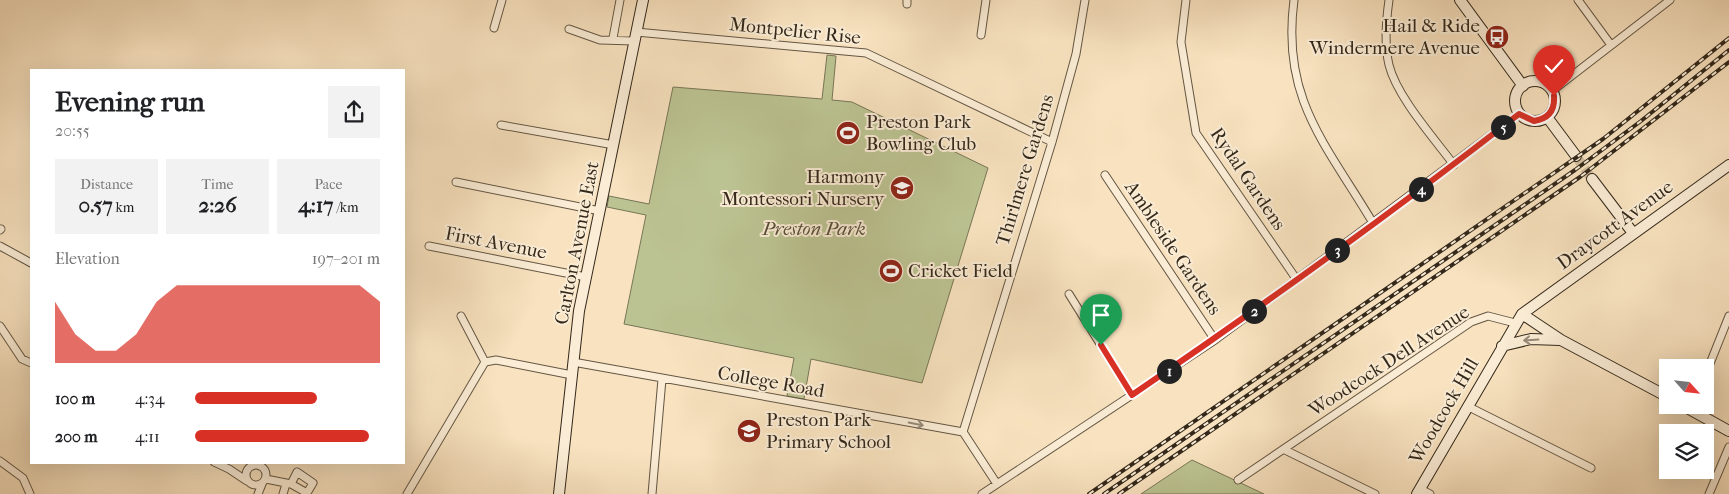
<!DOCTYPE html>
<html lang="en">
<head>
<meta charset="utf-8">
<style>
  :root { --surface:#fff; --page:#f2f2f2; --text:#202124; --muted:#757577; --accent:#d93025 }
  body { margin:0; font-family:"IM FELL French Canon",serif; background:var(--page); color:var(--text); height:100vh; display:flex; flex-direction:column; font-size:19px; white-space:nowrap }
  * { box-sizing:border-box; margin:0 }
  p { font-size:16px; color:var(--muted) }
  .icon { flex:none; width:28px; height:28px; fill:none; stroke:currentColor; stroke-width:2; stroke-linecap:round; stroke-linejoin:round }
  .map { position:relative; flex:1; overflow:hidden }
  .sheet { position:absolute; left:30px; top:69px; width:375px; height:395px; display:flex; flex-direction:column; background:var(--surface); border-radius:0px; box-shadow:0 5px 20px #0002 }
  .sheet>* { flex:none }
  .needle { width:32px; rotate:117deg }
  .tools { position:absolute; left:1659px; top:359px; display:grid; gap:10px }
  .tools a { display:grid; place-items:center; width:55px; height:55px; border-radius:0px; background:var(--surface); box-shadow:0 5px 20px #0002; font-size:25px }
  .pin { position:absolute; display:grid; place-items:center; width:42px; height:42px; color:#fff; margin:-51px -21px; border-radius:50% 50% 50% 0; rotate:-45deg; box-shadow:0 0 5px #0007 }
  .pin .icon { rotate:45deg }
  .km { position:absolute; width:25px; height:25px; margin:-12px; border-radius:50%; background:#222; color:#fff; font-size:14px; line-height:25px; text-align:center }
  .round { display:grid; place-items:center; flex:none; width:52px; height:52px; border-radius:0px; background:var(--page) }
  .overview { display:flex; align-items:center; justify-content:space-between; height:85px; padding:0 25px }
  h1 { font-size:28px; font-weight:700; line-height:38px }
  .figures { display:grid; grid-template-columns:repeat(3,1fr); gap:8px; height:85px; padding:5px 25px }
  .figures div { display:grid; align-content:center; border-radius:0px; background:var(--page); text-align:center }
  .figures b { font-size:21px; font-weight:700 }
  .figures small { font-size:14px; font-weight:400 }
  .figures p { font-size:14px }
  .chart { height:140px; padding:10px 25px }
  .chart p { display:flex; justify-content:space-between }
  .chart svg { width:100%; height:90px; margin-top:5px; fill:var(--accent); opacity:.7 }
  ul { padding:0 25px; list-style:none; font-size:16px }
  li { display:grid; grid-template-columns:80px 60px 1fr; align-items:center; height:38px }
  li i { height:12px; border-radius:6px; background:var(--accent) }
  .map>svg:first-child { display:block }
  .green { fill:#bcc392; stroke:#787656 }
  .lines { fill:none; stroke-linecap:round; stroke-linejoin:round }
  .secondary-tunnel { stroke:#d1bd9e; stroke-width:10; stroke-dasharray:10 5; stroke-linecap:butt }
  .street-casing { stroke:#645643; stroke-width:9 }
  .secondary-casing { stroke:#33281a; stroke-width:12 }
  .street { stroke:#faecd5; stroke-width:7 }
  .secondary { stroke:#faecd5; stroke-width:10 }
  .rail-casing { stroke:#33281a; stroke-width:4 }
  .rail { stroke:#faecd5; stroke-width:2; stroke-dasharray:5.5; stroke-linecap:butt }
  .oneway { stroke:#968a78 }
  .route-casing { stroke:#fff; stroke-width:10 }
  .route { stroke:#d93025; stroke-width:6 }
  .labels { text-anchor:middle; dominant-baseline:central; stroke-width:4; stroke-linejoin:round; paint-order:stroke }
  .poi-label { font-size:19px; fill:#33281a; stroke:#faecd5; text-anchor:start }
  .street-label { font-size:19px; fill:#33281a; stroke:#faecd5 }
  .park-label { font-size:19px; font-style:italic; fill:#554f38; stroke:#faecd5 }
</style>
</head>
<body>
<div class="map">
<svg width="1729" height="494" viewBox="0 0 1729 494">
  <rect width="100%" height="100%" fill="#f8e2bf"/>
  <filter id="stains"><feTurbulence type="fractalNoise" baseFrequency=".004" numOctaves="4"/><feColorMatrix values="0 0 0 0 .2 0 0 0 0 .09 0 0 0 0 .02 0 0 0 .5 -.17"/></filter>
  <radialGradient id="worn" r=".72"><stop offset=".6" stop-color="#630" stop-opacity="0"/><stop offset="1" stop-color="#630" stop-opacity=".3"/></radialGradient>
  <path class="green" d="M827,55l9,1 -4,44 20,2 136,66 -66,215 -111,-24 -7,40 -17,-3 7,-38 -170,-34 22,-109 -39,-8 2,-11 40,8 24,-117 149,12z
    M1192,460l72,34h-123z"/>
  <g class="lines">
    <path class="secondary-tunnel" d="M1576,156l16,23"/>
    <g class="street-casing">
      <path id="street" d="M907,0v4
        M1186,0l-5,42 15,91 101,147
        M1294,0c-13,99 32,144 79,223
        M1389,0c-3,21 -5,44 0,65 8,32 45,73 65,100
        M1578,0l33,45
        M494,28l8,-28
        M569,29l31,11 34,1
        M636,32l230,21 186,89
        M981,35l5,-35
        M613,38l7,-38
        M1552,91l118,-91
        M501,125l113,20
        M1105,175l110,165
        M456,182l144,29
        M0,230l1,-1
        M0,246l31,17
        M429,246l157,31
        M1069,294l63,101
        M461,316l24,46
        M0,326l22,33 9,4
        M573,362l390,70
        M1705,376l24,-60
        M1467,406l124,62
        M1285,450l90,44
        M0,461l23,17 7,16
        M214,462l15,7 18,12
        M246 475a10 10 0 1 1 20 0a10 10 0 1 1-20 0Z
        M266,479l25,5 16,9 6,-10 -16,-11 -6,12
        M1238,480l233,-158 17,-6 27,7
        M997,484l-34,-52 89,-290 24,-88 9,-54
        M1420,489l10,5
        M258,494l4,-10
        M283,494l3,-10
        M407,494l78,-132 11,-2 76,15
        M652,494l10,-115
        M982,494l233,-154 304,-226
        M1709,494l20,-47"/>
    </g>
    <g class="secondary-casing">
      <path id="secondary" d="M1460,0l63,86
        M1515 101a20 20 0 1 1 40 0a20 20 0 1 1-40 0Z
        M1547,117l29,39
        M1592,179l41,54
        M1522,314l39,26 107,57
        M1502,346l29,-7 29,1
        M1682,405l47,26
        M559,494l20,-183 64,-311
        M1417,494l105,-180 207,-149"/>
    </g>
    <use href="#street" class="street"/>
    <use href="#secondary" class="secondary"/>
    <g class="rail-casing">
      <path id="rail" d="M1089,494l514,-355 126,-101
        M1104,494l471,-324 66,-49 88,-71
        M1119,494l461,-317 149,-115"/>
    </g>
    <use href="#rail" class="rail"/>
  </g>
  <defs><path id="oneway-shaft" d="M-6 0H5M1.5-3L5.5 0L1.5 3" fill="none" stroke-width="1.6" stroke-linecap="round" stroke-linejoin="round" transform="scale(1.25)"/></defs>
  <g class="oneway">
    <use href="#oneway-shaft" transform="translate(1531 340) rotate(176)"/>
    <use href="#oneway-shaft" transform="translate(916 424) rotate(11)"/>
  </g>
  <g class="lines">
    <g class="route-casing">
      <path id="route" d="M1101,345l31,50c132,-90 261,-183 387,-281l15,7c14,-2 21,-10 20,-25"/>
    </g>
    <use href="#route" class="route"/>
  </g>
  <defs>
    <g id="bus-disc" transform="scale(1.25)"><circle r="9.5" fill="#8f2418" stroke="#faecd5"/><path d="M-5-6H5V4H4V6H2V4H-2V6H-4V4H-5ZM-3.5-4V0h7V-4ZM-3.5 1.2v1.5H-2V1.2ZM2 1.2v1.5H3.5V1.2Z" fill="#fff"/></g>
    <g id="stadium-disc" transform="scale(1.25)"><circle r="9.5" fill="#8f2418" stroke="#faecd5"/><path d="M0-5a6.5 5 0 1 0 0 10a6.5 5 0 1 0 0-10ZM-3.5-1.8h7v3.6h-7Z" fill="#fff"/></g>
    <g id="school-disc" transform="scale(1.25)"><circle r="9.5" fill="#8f2418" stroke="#faecd5"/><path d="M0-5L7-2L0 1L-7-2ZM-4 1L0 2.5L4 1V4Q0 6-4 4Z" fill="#fff"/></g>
  </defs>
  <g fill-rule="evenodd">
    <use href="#bus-disc" x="1497" y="37"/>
    <use href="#stadium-disc" x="848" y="133"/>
    <use href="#school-disc" x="902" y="188"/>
    <use href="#stadium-disc" x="891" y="271"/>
    <use href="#school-disc" x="749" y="431"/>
  </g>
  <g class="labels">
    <g class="poi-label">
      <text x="1480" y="26" text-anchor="end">Hail &amp; Ride<tspan x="1480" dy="22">Windermere Avenue</tspan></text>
      <text x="866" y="122">Preston Park<tspan x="866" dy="22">Bowling Club</tspan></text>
      <text x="884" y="177" text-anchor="end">Harmony<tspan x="884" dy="22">Montessori Nursery</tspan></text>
      <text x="908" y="271">Cricket Field</text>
      <text x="766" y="420">Preston Park<tspan x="766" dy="22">Primary School</tspan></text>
    </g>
    <g class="street-label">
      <text transform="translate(795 31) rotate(6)">Montpelier Rise</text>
      <text transform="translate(1025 170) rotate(-73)">Thirlmere Gardens</text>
      <text transform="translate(1248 179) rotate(56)">Rydal Gardens</text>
      <text transform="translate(1615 225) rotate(-36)">Draycott Avenue</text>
      <text transform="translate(496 243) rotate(11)">First Avenue</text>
      <text transform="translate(577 243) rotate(-79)">Carlton Avenue East</text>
      <text transform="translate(1173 248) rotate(56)">Ambleside Gardens</text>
      <text transform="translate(1389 361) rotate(-33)">Woodcock Dell Avenue</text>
      <text transform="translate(771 382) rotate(10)">College Road</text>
      <text transform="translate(1444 411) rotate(-60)">Woodcock Hill</text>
    </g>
    <g class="park-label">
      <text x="814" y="229">Preston Park</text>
    </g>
  </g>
  <rect width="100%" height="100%" filter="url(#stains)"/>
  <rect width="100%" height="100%" fill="url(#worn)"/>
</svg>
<div class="tools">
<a><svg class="needle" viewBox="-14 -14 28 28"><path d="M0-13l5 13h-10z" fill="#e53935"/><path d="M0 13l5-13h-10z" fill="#757577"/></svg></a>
<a><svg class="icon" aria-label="layers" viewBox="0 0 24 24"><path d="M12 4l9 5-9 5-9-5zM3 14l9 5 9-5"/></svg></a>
</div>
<div class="pin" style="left:1101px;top:345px;background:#1e9e55"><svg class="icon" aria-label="arrive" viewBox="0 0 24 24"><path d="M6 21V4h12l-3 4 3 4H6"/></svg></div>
<div class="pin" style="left:1554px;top:96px;background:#d93025"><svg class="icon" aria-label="check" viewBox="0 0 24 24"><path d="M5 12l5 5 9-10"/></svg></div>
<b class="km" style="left:1169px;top:371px">1</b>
<b class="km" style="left:1254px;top:311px">2</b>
<b class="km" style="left:1337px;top:250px">3</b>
<b class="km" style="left:1421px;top:189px">4</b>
<b class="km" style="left:1503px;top:127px">5</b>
<section class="sheet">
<div class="overview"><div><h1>Evening run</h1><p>20:55</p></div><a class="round"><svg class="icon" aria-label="share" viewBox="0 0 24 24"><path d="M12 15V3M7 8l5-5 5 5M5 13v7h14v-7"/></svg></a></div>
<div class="figures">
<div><p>Distance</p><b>0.57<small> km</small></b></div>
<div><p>Time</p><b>2:26</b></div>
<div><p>Pace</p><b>4:17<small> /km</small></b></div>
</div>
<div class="chart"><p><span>Elevation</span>197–201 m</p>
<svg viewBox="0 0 160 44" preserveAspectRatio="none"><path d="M0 44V14L10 30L20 38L30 38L40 30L50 14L60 6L70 6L80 6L90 6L100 6L110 6L120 6L130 6L140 6L150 6L160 14V44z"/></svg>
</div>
<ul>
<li><b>100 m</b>4:34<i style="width:66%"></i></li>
<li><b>200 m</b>4:11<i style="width:94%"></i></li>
</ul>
</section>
</div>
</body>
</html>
